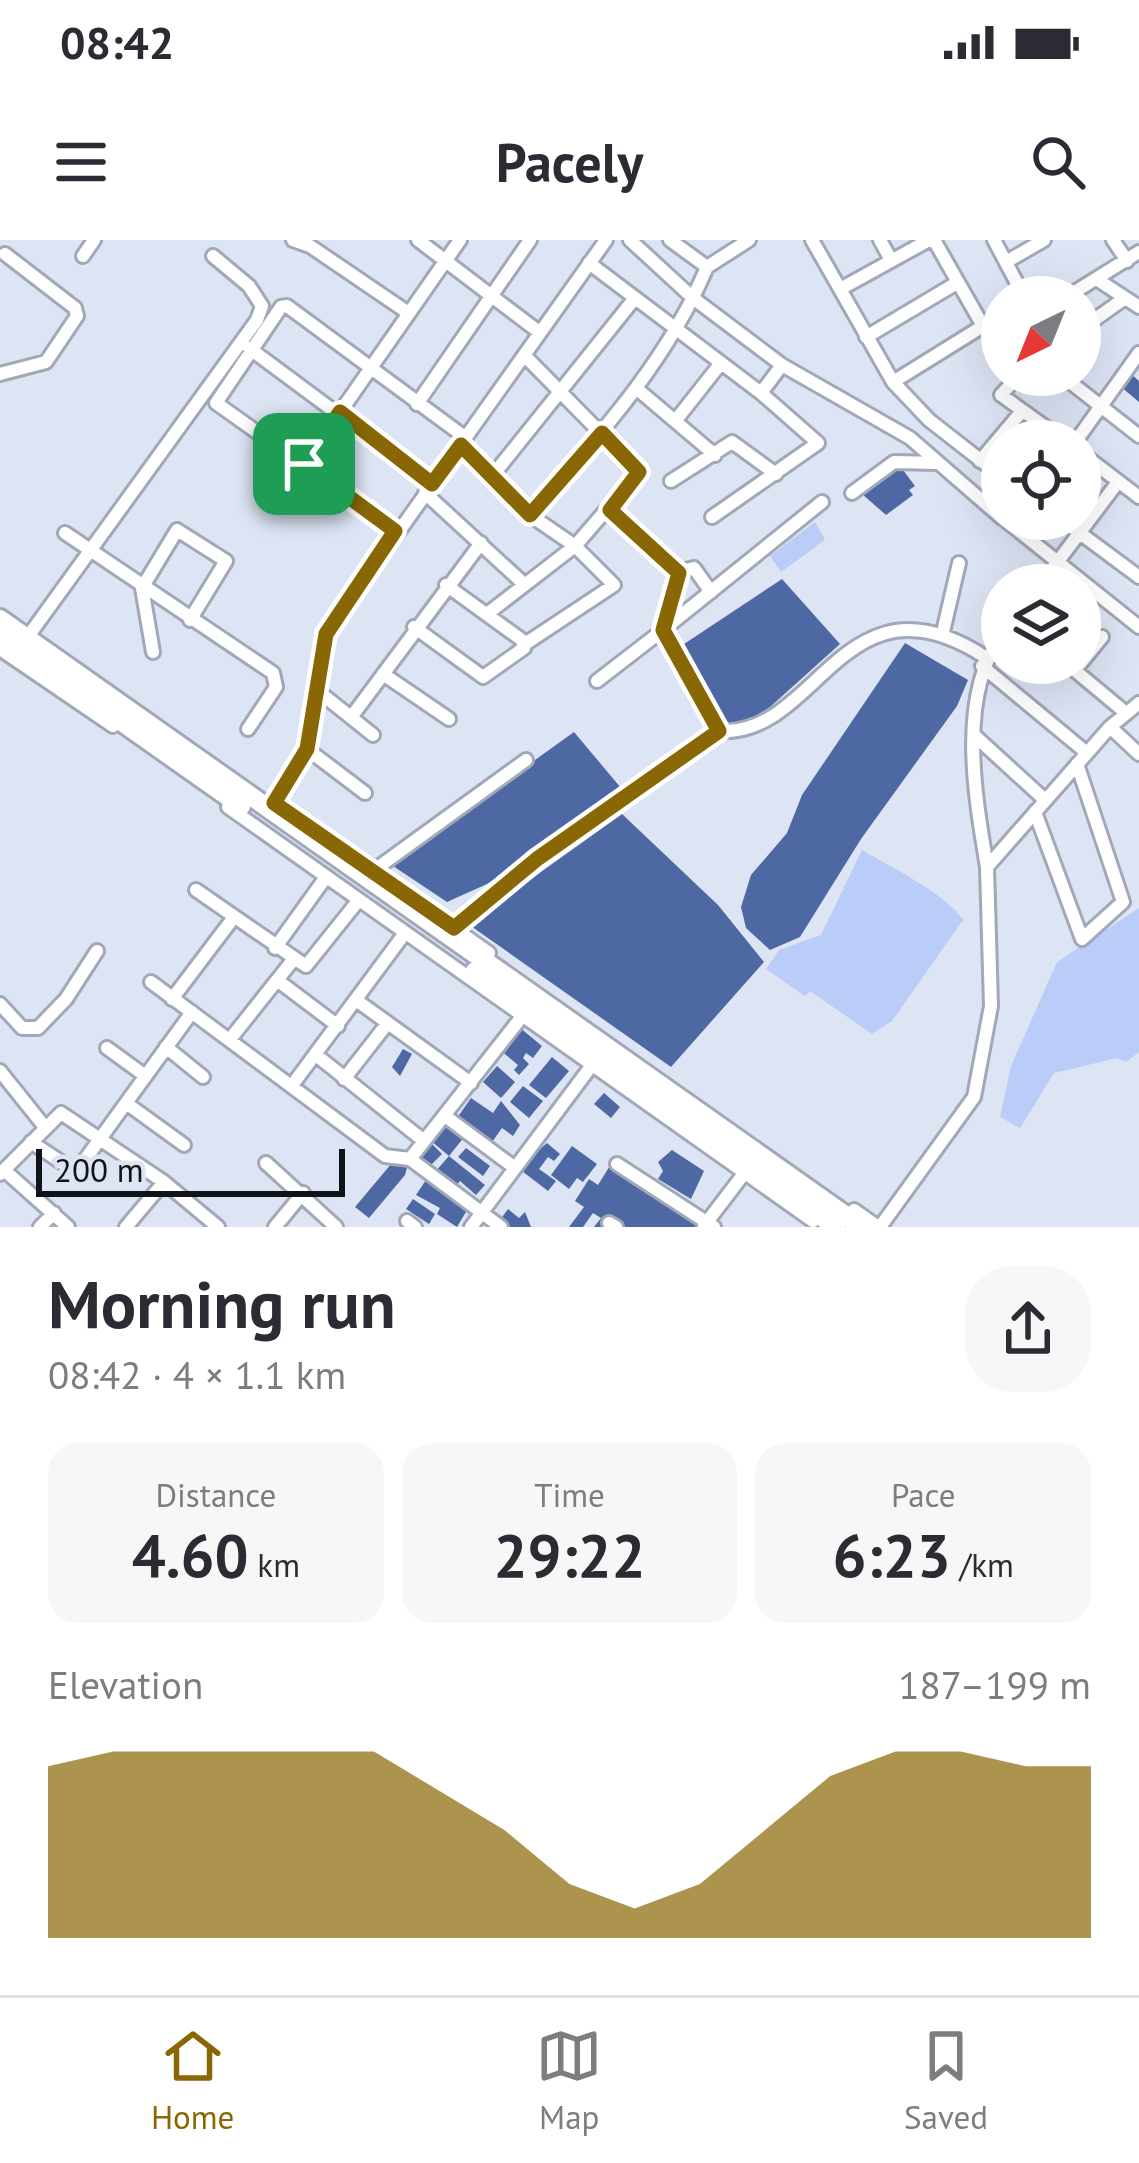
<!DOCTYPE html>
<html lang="en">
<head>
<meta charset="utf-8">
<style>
  :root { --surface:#fff; --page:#f7f7f7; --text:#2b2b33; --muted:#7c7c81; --line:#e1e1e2; --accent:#896705 }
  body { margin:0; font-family:"PT Sans",sans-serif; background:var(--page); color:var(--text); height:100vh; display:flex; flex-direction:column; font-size:45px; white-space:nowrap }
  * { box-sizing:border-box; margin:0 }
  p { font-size:39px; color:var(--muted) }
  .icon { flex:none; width:66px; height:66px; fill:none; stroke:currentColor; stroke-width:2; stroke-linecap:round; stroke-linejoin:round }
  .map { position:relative; height:987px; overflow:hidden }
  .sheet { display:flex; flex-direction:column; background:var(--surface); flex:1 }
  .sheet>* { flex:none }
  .needle { width:78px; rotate:223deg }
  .fabs { position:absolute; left:981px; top:36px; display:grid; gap:24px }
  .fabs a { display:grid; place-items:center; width:120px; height:120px; border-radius:50%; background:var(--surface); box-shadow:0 12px 48px #0002; font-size:60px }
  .scale { position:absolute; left:36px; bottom:30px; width:309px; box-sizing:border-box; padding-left:12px; border:6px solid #101318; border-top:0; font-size:33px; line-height:42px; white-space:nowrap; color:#101318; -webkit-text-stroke:9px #dde4f4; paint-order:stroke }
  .pin { position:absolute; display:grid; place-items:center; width:102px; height:102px; color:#fff; margin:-51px; border-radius:24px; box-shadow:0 6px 18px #0006 }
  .round { display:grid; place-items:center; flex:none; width:126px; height:126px; border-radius:48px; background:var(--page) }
  .overview { display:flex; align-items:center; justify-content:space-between; height:204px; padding:0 48px }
  h1 { font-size:66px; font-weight:700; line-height:90px }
  .figures { display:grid; grid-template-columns:repeat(3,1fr); gap:18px; height:204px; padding:12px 48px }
  .figures div { display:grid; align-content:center; border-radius:30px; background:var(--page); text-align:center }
  .figures b { font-size:60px; font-weight:700 }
  .figures small { font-size:33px; font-weight:400 }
  .figures p { font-size:33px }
  .chart { height:336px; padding:24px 48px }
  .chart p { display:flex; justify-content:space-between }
  .chart svg { width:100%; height:216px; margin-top:12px; fill:var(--accent); opacity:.7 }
  .status { display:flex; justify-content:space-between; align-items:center; height:84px; padding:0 60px; background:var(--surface); direction:ltr }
  .status svg { height:33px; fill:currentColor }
  header { display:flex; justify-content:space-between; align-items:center; height:156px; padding:0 48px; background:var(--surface); font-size:54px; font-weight:700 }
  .menu { display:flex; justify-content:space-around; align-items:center; height:168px; border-top:3px solid var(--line); background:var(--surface); font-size:33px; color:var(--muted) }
  .menu a { display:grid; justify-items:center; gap:6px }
  .menu .selected { color:var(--accent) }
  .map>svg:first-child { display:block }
  .green { fill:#b9cdf8 }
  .building { fill:#4e68a4 }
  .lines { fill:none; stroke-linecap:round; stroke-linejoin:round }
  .minor-casing { stroke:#a1a8b7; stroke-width:18 }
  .highway-casing { stroke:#a1a8b7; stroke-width:24 }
  .path { stroke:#737782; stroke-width:3; stroke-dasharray:12 6; stroke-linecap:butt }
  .minor { stroke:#fff; stroke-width:12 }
  .highway { stroke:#fff; stroke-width:18 }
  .route-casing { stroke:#fff; stroke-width:24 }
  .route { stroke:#896705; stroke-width:15 }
</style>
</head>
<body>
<div class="status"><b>08:42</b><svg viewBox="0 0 49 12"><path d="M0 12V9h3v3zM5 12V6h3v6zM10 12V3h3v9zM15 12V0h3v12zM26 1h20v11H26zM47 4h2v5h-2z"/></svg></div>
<header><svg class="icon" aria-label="menu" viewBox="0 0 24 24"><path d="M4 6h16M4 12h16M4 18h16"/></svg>Pacely<svg class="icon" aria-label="search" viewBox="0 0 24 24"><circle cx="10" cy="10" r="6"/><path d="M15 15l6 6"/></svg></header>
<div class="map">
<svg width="1139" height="987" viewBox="0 0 1139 987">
  <rect width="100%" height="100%" fill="#dde4f4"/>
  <path class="green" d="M815,282l10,18 -44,32 -11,-16z
    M862,610c27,16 86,45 101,70l-71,101 -20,13 -62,-43 -5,5 -39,-27 13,-19 42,-15z
    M1139,668v144l-13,10 -9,-4 -63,15 -34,55 -20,-11 11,-51 46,-104z"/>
  <path class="building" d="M1130,133l9,8v21l-19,-16z
    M900,226l15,20 -6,4 4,5 -27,20 -24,-21z
    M782,339l58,65 -70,63 -22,14 -24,2 -43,-77z
    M905,403l63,37 -11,26 -96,133 -61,98 -30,13 -24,-22 -5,-21 10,-32 36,-42 15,-38z
    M574,492l47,56 -1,7 -133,89 -40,18 -57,-38z
    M622,574l96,91 46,57 -93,105 -203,-143z
    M519,787l23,19 -9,12 -7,-5 -3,5 6,6 -10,11 -5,-5 4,-5 -18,-15z
    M403,809l9,5 -12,22 -8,-9z
    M552,817l17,14 -23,27 -17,-13z
    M497,826l18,16 -14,16 -18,-16z
    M523,846l20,15 -14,17 -19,-16z
    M604,853l16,14 -9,11 -17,-14z
    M471,858l22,15 8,-12 19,24 -7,11 -11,-8 -12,17 -35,-24z
    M447,881l18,15 -16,20 -19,-16z
    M431,903l11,11 -15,15 -11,-10z
    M547,903l13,11 -6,7 -6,-4 -9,12 17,12 -8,10 -30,-23z
    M572,906l25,18 -14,18 -6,-4 -8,11 -18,-14z
    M466,908l24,18 -7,10 -25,-19z
    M672,910l32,21 -13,28 -33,-20 5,-8 -5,-9z
    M449,916l36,29 -9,10 -16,-14 -6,8 -19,-17z
    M397,917l11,7 -3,11 -36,43 -14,-11z
    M611,924l87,58 -3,5h-101l7,-9 -8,-5 -10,14h-14l15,-20 -9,-6 14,-22 9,6z
    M426,940l43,27 -12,20 -20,-13 3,-6 -24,-13z
    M413,959l22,15 -6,10 -23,-15z
    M508,969l11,9 6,-6 6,15h-22l-9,-7z"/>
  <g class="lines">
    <g class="minor-casing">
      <path id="minor" d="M293,0l17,6 97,66
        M418,0l121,92
        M630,0l63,58 89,67 128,73 92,80
        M670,0l37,27 42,-27
        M812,0l81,142 36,38 73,57
        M880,0l11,20
        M994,0l25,47
        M1113,0l14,21
        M83,16l11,-16
        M1006,22l38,-22
        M589,23l172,130 57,50 -106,74
        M1098,40l41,27
        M842,48l87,-48
        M1073,53l66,-41
        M1080,90l45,-32
        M866,97l89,-53
        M249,108l183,136
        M0,134l46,-12 31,-46 -2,-8 -70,-54
        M1019,135l-18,20 64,46
        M1061,135l78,61
        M893,142l90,-56 -49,-86
        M636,148l79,67
        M761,153l21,-28
        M417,164l113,-164
        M676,180l45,-57
        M1076,201l63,-88
        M461,205l69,70 45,31 39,39 -89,59
        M1080,212l59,45
        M980,221l42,-50
        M304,224l156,-224
        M493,235l142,-177
        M671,241l61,-39 44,32
        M425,253l99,91
        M852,253l42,-31 43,1
        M610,270l67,62 17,-4 17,24
        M530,275c67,-77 137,-153 177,-248
        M1004,279l135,108
        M1061,279l78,58
        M396,291l-180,-128 65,-96 6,-1 179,132
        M65,293l208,140 3,14 -28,42
        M1040,345l78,-103
        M487,374l88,-68 64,-74 -115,-117
        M414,387l69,50 41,-29 -2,-8 -76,-55
        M32,391l225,-311 5,-14 -13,-20 -36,-30
        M943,392l16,-69
        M0,409l113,77
        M153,412l-11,-64 35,-58 49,31 -36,59
        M1066,423l60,50
        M982,426l105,87
        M1075,430l27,-33
        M383,434l66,45
        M597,441l66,-51
        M318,451l55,44
        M352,476l129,-173
        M1110,487l29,27
        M719,491l-56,-101 159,-128
        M975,496l70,64
        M307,509l58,44
        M275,563l32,-54 19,-115 280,-394
        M228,567l585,414
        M1035,572l47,127 41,-37 -46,-138
        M359,621l130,92
        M987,627c-12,-71 -30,-171 15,-232
        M373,631l153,-111
        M196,650l110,76 52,-65
        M452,690l85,-71 182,-128c99,7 124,-166 266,-74
        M275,708l51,-71
        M277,740l61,46
        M151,742l234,174 25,3 91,68
        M172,759l62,-82
        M356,760l115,83
        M0,764l22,24h16l28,-29 31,-48
        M231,798l62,-78
        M166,807l37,30
        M107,808l37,27
        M316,815l108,86
        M0,831l44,55
        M344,839l43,-55
        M293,844l112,-151
        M126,863l58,42
        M445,876l70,52
        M31,902l45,30 116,-160
        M410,919l117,-149
        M266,923l70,64
        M617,924l97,63
        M4,930l64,57
        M0,934l61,-61 103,69 54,45
        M854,970l24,17
        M407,981l8,6
        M609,983l7,4
        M704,986l42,-55
        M40,987l14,-14
        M126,987l38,-45
        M275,987l28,-34
        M471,987l121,-162
        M880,987l94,-130 17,-91 -4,-139 123,-140 29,-24"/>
    </g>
    <g class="highway-casing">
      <path id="highway" d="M0,379l862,608
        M0,396l241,170
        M475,731l361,256"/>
    </g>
    <path class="path" d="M669,371l7,-26"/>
    <use href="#minor" class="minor"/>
    <use href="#highway" class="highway"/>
  </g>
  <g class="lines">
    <g class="route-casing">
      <path id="route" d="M340,172l92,72 29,-39 69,70 72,-82 37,39 -29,38 69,63 -16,57 56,101 -182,128 -83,69 -180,-125 33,-54 19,-115 69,-103 -91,-67z"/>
    </g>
    <use href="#route" class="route"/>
  </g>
</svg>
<div class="fabs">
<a><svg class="needle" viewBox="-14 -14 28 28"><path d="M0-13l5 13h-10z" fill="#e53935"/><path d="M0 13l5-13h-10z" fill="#7c7c81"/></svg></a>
<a><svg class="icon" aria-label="locate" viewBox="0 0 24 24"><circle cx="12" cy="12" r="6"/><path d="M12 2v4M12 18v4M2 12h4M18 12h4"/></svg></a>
<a><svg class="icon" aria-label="layers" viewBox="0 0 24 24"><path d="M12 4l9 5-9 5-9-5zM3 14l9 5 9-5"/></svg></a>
</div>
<div class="scale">200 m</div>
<div class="pin" style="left:304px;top:224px;background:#1e9e55"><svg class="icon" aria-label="arrive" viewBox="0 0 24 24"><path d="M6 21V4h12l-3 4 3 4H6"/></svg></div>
</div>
<section class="sheet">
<div class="overview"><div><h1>Morning run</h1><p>08:42 · 4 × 1.1 km</p></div><a class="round"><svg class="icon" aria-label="share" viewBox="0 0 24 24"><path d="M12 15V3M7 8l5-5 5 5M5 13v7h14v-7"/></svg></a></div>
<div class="figures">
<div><p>Distance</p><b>4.60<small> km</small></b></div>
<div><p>Time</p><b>29:22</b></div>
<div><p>Pace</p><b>6:23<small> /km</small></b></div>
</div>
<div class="chart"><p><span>Elevation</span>187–199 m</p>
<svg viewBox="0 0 160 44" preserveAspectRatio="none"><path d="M0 44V9L10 6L20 6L30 6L40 6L50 6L60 14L70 22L80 33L90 38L100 33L110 22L120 11L130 6L140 6L150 9L160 9V44z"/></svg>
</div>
</section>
<nav class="menu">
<a class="selected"><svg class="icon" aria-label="home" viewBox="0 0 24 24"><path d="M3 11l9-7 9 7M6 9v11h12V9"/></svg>Home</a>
<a><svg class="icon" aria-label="map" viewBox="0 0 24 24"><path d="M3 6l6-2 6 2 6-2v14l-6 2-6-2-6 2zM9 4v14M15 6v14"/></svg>Map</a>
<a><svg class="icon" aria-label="saved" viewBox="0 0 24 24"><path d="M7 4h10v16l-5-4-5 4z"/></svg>Saved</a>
</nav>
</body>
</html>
